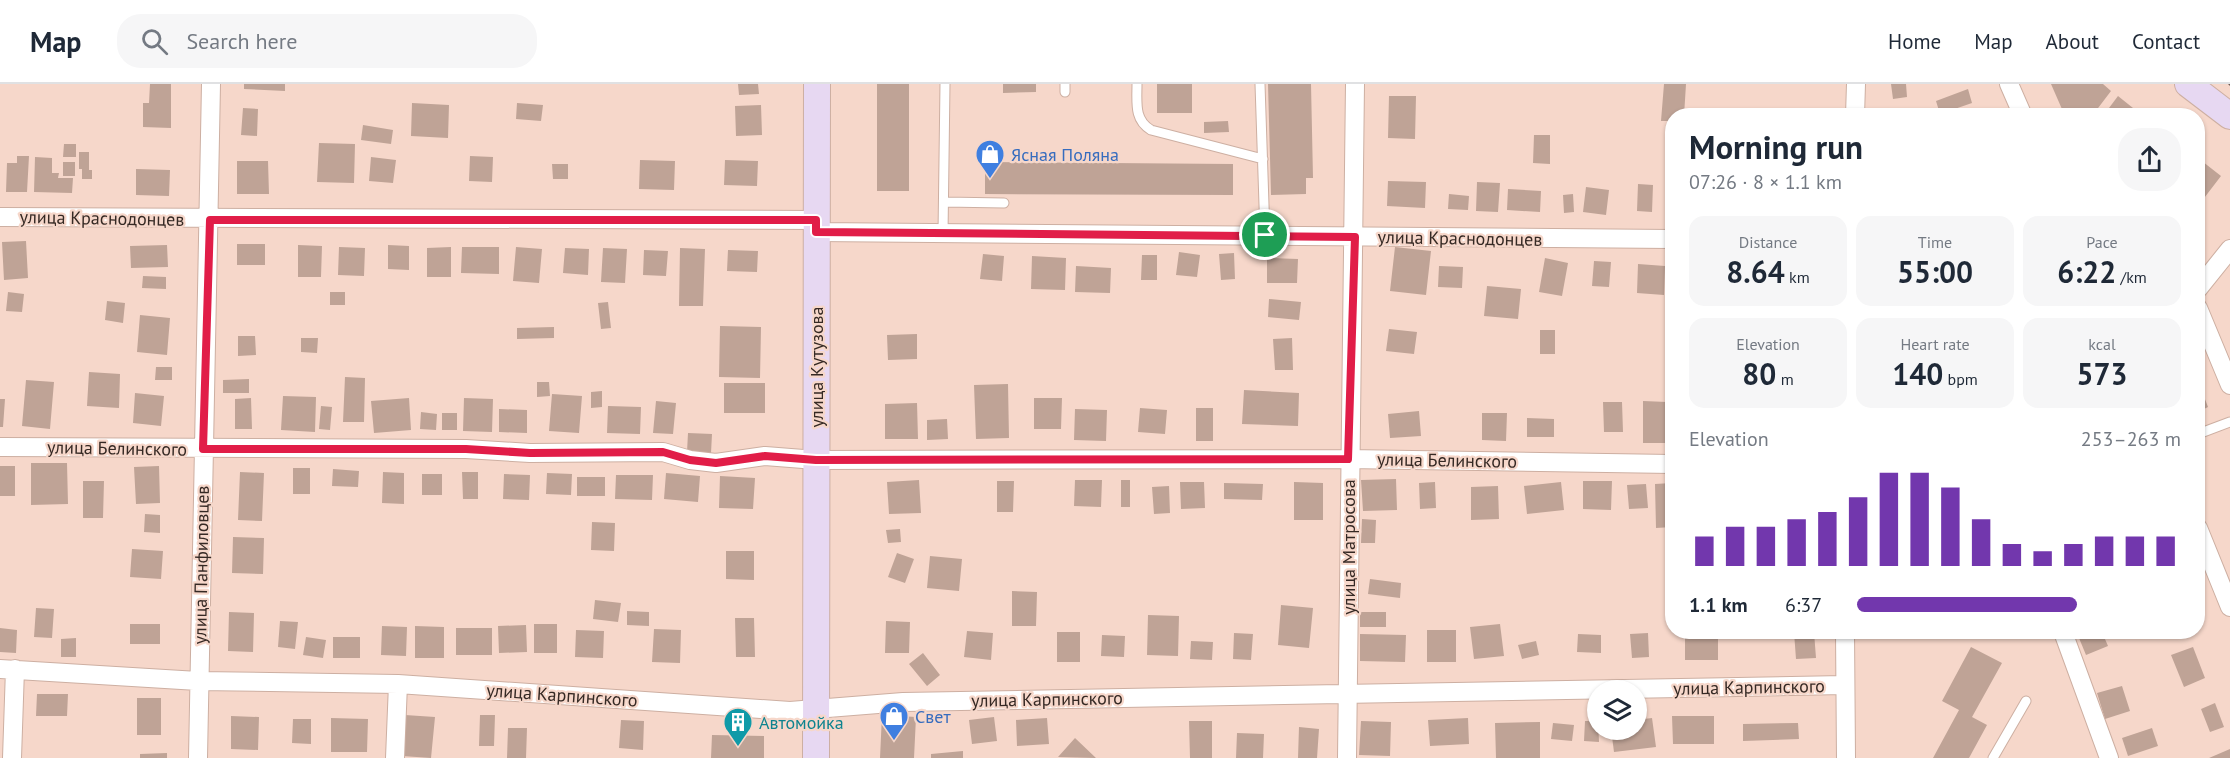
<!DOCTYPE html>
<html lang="en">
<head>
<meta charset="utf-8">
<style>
  :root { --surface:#fff; --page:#f6f6f7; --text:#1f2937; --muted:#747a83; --line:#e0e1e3; --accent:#7237ad }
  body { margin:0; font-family:"PT Sans",sans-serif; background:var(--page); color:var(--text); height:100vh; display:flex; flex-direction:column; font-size:22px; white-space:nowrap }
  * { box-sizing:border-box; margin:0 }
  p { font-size:20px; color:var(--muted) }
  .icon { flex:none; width:33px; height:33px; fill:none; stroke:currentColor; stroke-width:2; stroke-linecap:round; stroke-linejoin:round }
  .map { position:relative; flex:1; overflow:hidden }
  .details { position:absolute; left:1665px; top:24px; width:540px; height:531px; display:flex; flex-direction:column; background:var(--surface); border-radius:24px; box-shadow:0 2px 4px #0004 }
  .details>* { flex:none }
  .fabs { position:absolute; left:1587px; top:596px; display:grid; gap:12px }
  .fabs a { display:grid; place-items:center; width:60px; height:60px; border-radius:50%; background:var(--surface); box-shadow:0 2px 4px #0004; font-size:30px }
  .pin { position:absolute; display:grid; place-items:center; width:51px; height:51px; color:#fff; margin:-26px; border:3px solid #fff; border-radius:50%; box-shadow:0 2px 6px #0007 }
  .round { display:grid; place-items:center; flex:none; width:63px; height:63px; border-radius:24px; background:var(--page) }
  .overview { display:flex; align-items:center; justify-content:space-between; height:102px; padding:0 24px }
  h1 { font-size:33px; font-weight:800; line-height:45px }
  .metrics { display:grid; grid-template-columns:repeat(3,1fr); gap:9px; height:102px; padding:6px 24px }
  .metrics div { display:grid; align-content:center; border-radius:15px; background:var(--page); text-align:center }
  .metrics b { font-size:30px; font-weight:800 }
  .metrics small { font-size:16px; font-weight:400 }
  .metrics p { font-size:16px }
  .chart { height:168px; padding:12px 24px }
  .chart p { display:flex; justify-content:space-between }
  .chart svg { width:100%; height:108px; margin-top:6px; stroke:var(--accent); stroke-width:6 }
  ul { padding:0 24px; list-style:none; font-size:20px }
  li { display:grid; grid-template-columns:96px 72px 1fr; align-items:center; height:45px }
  li i { height:15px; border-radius:8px; background:var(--accent) }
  header { display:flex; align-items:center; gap:36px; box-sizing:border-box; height:84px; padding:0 30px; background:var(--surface); border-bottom:2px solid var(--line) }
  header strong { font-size:28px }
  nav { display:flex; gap:33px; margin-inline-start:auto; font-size:21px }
  .search { width:420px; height:54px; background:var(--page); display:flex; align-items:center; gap:15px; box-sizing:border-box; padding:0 21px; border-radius:24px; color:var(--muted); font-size:22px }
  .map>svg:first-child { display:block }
  .building { fill:#bfa396 }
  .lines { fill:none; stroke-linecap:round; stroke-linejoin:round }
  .service-casing { stroke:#cdafa2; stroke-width:11 }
  .minor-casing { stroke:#cdafa2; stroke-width:20 }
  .secondary-casing { stroke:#cdafa2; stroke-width:28 }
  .service { stroke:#fff; stroke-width:9 }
  .minor { stroke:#fff; stroke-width:18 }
  .secondary { stroke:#e7d8f2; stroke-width:26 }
  .tram { stroke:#6b5952; stroke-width:1.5 }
  .route-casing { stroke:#fff; stroke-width:12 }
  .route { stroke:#e11d48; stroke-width:8 }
  .labels { text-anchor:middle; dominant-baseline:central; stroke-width:4.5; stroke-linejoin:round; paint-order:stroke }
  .shop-label { font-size:18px; fill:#366cbe; stroke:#f6d7ca; text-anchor:start }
  .street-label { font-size:18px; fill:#352924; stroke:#f6d7ca }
  .culture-label { font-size:18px; fill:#0d838f; stroke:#f6d7ca; text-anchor:start }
</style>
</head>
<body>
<header>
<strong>Map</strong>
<div class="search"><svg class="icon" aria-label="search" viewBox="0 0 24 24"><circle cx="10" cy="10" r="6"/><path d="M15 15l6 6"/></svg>Search here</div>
<nav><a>Home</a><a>Map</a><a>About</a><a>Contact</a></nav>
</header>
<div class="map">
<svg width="2230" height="674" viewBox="0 0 2230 674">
  <rect width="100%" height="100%" fill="#f6d7ca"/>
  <path class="building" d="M150,0h21v44l-28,-1v-24h6z
    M244,0h41v7l-41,-2z
    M738,0h20l1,10 -20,1z
    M877,0h32v107h-32z
    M1003,0h33v8l-33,1z
    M1157,0h35v29h-35z
    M1268,0h43l2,94h-7v16l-35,1z
    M1664,0h22l-2,32h-12v5h-11z
    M1891,0h15l1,13 -14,2z
    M2051,0h52l8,7 -19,25h-27z
    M1968,5l4,14 -32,11 -4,-13z
    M1389,12h27l-1,43 -27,-1z
    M2118,12l25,20h-40z
    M412,19l37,2 -1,33 -37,-2z
    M517,19l26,2 -2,16 -25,-2z
    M761,21l1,30 -26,1 -1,-30z
    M243,24l15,1 -1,27 -16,-1z
    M1228,37l1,11 -25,1v-11z
    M363,41l30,5 -2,14 -30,-4z
    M1534,51h16v29l-17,-1z
    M319,59l36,1 -1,39 -37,-1z
    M64,60h12v13h-13z
    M79,68h10v18h3v9h-10v-10h-3z
    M17,72h12l-2,36h-21l1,-29h10z
    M470,72l23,1 -1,25 -23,-1z
    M35,73l17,1v15h7l-1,5h15l-1,15 -38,-1z
    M371,73l25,3 -3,23 -24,-2z
    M2198,74l23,18 -23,30z
    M640,76l35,1 -1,29 -35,-1z
    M725,76l33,1 -1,25 -33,-1z
    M237,77h31l1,33h-32z
    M63,78h12v14h-12z
    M985,78l248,2v31l-248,-1z
    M552,80h16v15h-15z
    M136,85l34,1 -1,26 -33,-1z
    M1388,97l38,1 -1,26 -38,-2z
    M1477,98l23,1 -2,29 -22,-1z
    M1638,100l15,1 -1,27 -15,-1z
    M1586,103l23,3 -3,25 -23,-3z
    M1508,105l33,2 -1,21 -33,-2z
    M1449,110l20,2 -1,14 -20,-1z
    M1573,110l1,18 -10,1 -1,-18z
    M26,157l2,37 -24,2 -2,-38z
    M237,160h28v21h-28z
    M167,161l1,22 -37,1 -1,-22z
    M298,161l24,1 -1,31h-23z
    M388,161l21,1v24l-21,-1z
    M339,163l26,1 -1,28 -26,-1z
    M451,163v30h-24v-29z
    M462,163h37v27l-38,-1z
    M516,163l26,2 -3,34 -26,-2z
    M1395,163l36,4 -5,44 -36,-4z
    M565,164l24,1 -1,26 -25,-2z
    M603,164l24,1 -2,34 -24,-1z
    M680,164l25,1 -2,57h-24z
    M644,166l24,1 -2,25 -23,-1z
    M728,166l30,1 -1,21 -30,-1z
    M1179,168l21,3 -3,22 -21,-2z
    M1234,169l1,26 -14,1 -2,-26z
    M983,170l21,2 -2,25 -22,-2z
    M1142,171h15v25h-16z
    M1032,172l34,2 -1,32 -34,-1z
    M1267,174l31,1 -1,24h-30z
    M1545,174l23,5 -6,33 -23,-4z
    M1594,177l17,1 -2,25 -17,-1z
    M1638,180l27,2 -1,29 -27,-2z
    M1076,182l35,2 -1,25 -35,-1z
    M1439,182l24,1 -1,21 -24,-1z
    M143,192l23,1v12l-24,-1z
    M1487,202l34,3 -3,30 -34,-3z
    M8,208l16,2 -2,18 -16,-1z
    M330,208h15v13h-15z
    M1269,215l32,3 -2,18 -31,-3z
    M107,217l18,2 -2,20 -18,-3z
    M608,218l3,26 -10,1 -3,-26z
    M140,231l30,3 -3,37 -30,-3z
    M720,242l41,1 -1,51 -41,-1z
    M554,243v11l-37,1v-11z
    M1389,245l28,3 -3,22 -28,-3z
    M1540,246h15v24h-15z
    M917,250v25l-29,1 -1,-25z
    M238,252h17l1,19 -18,1z
    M301,254h17l-1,15 -16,-1z
    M1292,254l1,32h-18l-2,-31z
    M156,283h16v13h-17z
    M89,288l31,2 -1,34 -32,-2z
    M345,293l20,1 -1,44h-21z
    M249,295v14h-26v-13z
    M26,296l28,2 -4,47 -28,-3z
    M2198,297l10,26 -10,5z
    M537,298h12l1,14 -13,1z
    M724,299h41v30h-41z
    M1008,300l1,54 -33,1 -2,-54z
    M1244,306l55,3 -1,33 -56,-2z
    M602,307v16l-11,1v-16z
    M135,309l29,3 -3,30 -28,-3z
    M552,310l30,2 -3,37 -30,-2z
    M283,312l33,1 -1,35 -34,-2z
    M251,314l1,31h-17v-30z
    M409,314l2,32 -37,3 -3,-32z
    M464,314l29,1 -1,33 -29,-1z
    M1034,314h28l-1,31h-27z
    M0,315h5l-2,28h-3z
    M656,317l20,2 -3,31 -20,-1z
    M1643,317l24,1v41h-24z
    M1603,318h19l1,30h-19z
    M917,319l1,36h-33v-35z
    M321,322l11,1 -2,23 -11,-1z
    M608,322l33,1 -1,27 -33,-1z
    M1140,324l27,2 -2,24 -27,-2z
    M1196,324h17v33h-17z
    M499,325l28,1v23l-28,-1z
    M1075,325l32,1 -1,31 -32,-1z
    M1419,327l2,25 -31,2 -2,-24z
    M421,328l16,2 -1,16 -16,-1z
    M442,329h15v17h-15z
    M1482,329h25l-1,28 -24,-1z
    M1527,334l27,1v18h-27z
    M947,335l1,20 -21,1v-20z
    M688,349l24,1 -1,19 -24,-1z
    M31,379h36l1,41 -37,1z
    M0,382h15v30h-15z
    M159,382l1,37 -24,1 -2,-37z
    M293,384h17v26h-17z
    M333,385l26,2 -1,16 -26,-1z
    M240,388l24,1 -2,48 -24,-1z
    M383,388l21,1v31l-22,-1z
    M462,388h16v27h-15z
    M547,389l25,1 -1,21 -25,-1z
    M666,389l34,3 -2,26 -34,-3z
    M422,390h20v21h-20z
    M504,390l26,1 -1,25 -26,-1z
    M616,391h37l-1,25 -37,-1z
    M720,392l35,2 -2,31 -34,-1z
    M577,393h28v19h-28z
    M1396,395l1,31 -34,1 -2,-31z
    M919,396l2,33 -32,1 -2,-32z
    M1075,396h27l-1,27 -27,-1z
    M1121,396h9v27h-9z
    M83,397h21l-1,37h-20z
    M997,397h17l-1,31h-16z
    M1583,397h29l-1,29 -28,-1z
    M1180,398h24l1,26 -24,1z
    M1294,398l29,1v37h-29z
    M1435,398l1,26 -16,1 -1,-26z
    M1561,398l3,28 -37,4 -3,-28z
    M1224,399l39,1 -1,16 -38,-1z
    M1672,399v44l-16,1 -1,-44z
    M1646,400l2,24 -19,1 -2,-24z
    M1169,402l1,27 -16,1 -2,-27z
    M1498,402l1,33 -28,1v-33z
    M145,430l15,1v18l-16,-1z
    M1362,435l14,1 -1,23h-14z
    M592,438l23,1 -1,28 -23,-1z
    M900,445l1,13 -13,1 -2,-13z
    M233,453l31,1 -1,36 -31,-1z
    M132,465l31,2 -2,28 -31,-2z
    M726,467h28v29l-28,-1z
    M897,469l17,6 -9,24 -17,-6z
    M930,472l32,3 -3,32 -32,-3z
    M1370,495l31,4 -1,15 -32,-4z
    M1012,507l25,1 -1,34h-24z
    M595,516l26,3 -3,19 -25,-3z
    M1281,521l32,3 -4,40 -31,-3z
    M36,524l18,1 -2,29 -18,-1z
    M627,527l22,1v14l-22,-1z
    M229,528l25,1 -1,39 -25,-1z
    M1360,528h26v15h-26z
    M1148,531l31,1 -1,40 -31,-1z
    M735,534h19l1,39h-19z
    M280,537l18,1 -3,27 -17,-2z
    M886,537l24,1 -1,31h-24z
    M130,540h30v20h-30z
    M534,540h23v29h-23z
    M1500,540l4,32 -30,3 -4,-32z
    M526,541l1,27 -28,1 -1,-27z
    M382,542l25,1 -1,29 -25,-1z
    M415,542l29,1v31h-29z
    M0,544l17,2 -1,23 -16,-1z
    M456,544h36v27h-36z
    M654,545l27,1 -1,33 -28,-1z
    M576,546l28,1 -1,27 -28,-1z
    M1427,546h29v32h-29z
    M967,547l26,2 -2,27 -27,-3z
    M1057,548h23v30h-23z
    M1685,548h33v28h-33z
    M1794,548h20l2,26 -20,1z
    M2095,548h7l6,14 -22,9 -7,-17z
    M1234,549l19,1 -2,26 -18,-1z
    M1648,549l1,24 -17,1 -2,-24z
    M1360,550l46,1 -1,27 -45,-1z
    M1578,550l23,1v18l-24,-1z
    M1102,551l23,1 -1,21 -23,-1z
    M306,553l20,3 -3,18 -20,-3z
    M333,553h27v21h-27z
    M76,554v19h-15v-18z
    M1191,557l22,1 -1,18 -22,-1z
    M1536,557l3,14 -17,4 -4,-14z
    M1971,563l31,16 -30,54 15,8 -18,33h-36l26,-48 -17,-9z
    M2193,563l12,31 -21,9 -13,-32z
    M923,569l17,22 -13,11 -18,-22z
    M2122,602l8,25 -25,8 -8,-26z
    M37,610h31l-1,22h-31z
    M137,614h24v37h-24z
    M2215,619l9,24 -14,5 -9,-23z
    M405,631l30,2 -4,41 -29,-2z
    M480,631h15l-1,31h-15z
    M882,631l34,2 -2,41h-34z
    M231,632l28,1 -1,33 -27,-1z
    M1672,632h42v28h-41z
    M994,633l3,24 -25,3 -3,-24z
    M331,634l37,1 -1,33h-36z
    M1047,634l2,26 -32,2 -1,-26z
    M1468,634l1,26 -39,2 -2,-26z
    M1652,634l4,29 -42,5 -3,-23h25v-9z
    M293,635h18v25l-19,-1z
    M621,636l23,1 -1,29 -24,-2z
    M1189,637h23v37h-22z
    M1361,637l30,1 -1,34 -31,-1z
    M1585,637h13l1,21 -15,-1z
    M1540,638v36h-44l-1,-35z
    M1553,639l21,2 -2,16 -21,-2z
    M1798,639l1,16 -56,2v-17z
    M1299,643l20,2 -2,29h-19z
    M508,644h19l-1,30h-19z
    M2152,644l6,18 -30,10 -6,-18z
    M1237,649l27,1 -1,24h-27z
    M712,651l52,1v22h-53z
    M1075,654l21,20 -38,-1z
    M2230,665v9h-21z
    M963,667v7h-32v-4z
    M167,669v5h-27v-4z"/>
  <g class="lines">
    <g class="service-casing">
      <path id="service" d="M1065,0v8
        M1137,0c0,19 -3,36 14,46l112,29
        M1260,0l5,151
        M945,118l59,1
        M943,150l2,-150
        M2198,350l32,-12
        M1993,674l33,-57"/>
    </g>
    <g class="minor-casing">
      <path id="minor" d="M2009,0l14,32
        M1855,32l1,-32
        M0,133l816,3
        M816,148l856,7
        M2198,205l32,-40
        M2198,224l32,77
        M0,363l466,2 64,4 133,-1 27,8 26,3 49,-7 51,4 532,-1 324,5
        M2198,444l32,79
        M1845,548l1,126
        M2063,548l46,126
        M0,585l198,12 200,3 392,27 113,-9 941,-17
        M12,674l3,-89
        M198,674l13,-674
        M395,674l3,-74
        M1347,674l8,-674"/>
    </g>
    <g class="secondary-casing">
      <path id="secondary" d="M2188,0l42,32
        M816,674l1,-674"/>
    </g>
    <use href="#service" class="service"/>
    <use href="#minor" class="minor"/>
    <use href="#secondary" class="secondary"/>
    <path class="tram" d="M2229,0l1,1"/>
  </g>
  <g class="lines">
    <g class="route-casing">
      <path id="route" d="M210,136h606v12l539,5 -7,222 -532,1 -51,-4 -49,7 -26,-3 -27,-8 -133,1 -64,-4h-263z"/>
    </g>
    <use href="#route" class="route"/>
  </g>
  <defs>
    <g id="shop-pin" transform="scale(1.5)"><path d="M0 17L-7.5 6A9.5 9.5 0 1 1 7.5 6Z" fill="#3f7fe0" stroke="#f6d7ca"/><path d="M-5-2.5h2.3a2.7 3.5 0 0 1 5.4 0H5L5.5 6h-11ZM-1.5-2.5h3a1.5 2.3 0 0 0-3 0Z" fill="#fff"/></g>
    <g id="building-pin" transform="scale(1.5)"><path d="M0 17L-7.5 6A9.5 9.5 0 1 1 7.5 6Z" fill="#0f9aa8" stroke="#f6d7ca"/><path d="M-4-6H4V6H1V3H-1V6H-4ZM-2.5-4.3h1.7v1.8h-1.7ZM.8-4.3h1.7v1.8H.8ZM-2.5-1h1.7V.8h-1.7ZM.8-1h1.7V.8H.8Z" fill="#fff"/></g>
  </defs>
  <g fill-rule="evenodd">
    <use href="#shop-pin" x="990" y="70"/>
    <use href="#shop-pin" x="894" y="632"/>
    <use href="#building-pin" x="738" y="638"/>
  </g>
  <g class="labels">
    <g class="shop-label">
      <text x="1011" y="70">Ясная Поляна</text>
      <text x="915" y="632">Свет</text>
    </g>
    <g class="street-label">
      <text transform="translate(102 134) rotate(1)">улица Краснодонцев</text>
      <text transform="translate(1460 154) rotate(1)">улица Краснодонцев</text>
      <text transform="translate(816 283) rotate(-90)">улица Кутузова</text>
      <text transform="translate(117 364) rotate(1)">улица Белинского</text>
      <text transform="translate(1447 376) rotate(1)">улица Белинского</text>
      <text transform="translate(1348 463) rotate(-90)">улица Матросова</text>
      <text transform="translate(201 481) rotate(-89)">улица Панфиловцев</text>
      <text transform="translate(1749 603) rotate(-1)">улица Карпинского</text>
      <text transform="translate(562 611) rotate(4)">улица Карпинского</text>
      <text transform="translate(1047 615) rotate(-1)">улица Карпинского</text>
    </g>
    <g class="culture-label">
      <text x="759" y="638">Автомойка</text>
    </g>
  </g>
</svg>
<div class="fabs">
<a><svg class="icon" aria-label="layers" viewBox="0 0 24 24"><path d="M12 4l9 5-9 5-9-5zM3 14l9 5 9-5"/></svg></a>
</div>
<div class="pin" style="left:1265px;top:151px;background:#1e9e55"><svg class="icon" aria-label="arrive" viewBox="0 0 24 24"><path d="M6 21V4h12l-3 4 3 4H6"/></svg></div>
<section class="details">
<div class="overview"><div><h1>Morning run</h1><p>07:26 · 8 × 1.1 km</p></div><a class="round"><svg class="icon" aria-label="share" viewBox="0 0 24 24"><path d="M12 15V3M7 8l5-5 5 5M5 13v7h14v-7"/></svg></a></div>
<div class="metrics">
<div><p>Distance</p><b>8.64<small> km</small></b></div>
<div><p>Time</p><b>55:00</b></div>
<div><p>Pace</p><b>6:22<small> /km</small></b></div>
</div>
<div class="metrics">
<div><p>Elevation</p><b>80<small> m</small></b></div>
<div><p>Heart rate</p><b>140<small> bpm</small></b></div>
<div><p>kcal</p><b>573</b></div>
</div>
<div class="chart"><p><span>Elevation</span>253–263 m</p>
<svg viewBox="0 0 160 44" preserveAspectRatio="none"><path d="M5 44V32M15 44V28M25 44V28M35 44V25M45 44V22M55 44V16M65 44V6M75 44V6M85 44V12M95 44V25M105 44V35M115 44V38M125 44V35M135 44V32M145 44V32M155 44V32"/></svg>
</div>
<ul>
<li><b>1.1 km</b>6:37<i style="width:68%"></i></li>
</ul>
</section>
</div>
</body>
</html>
